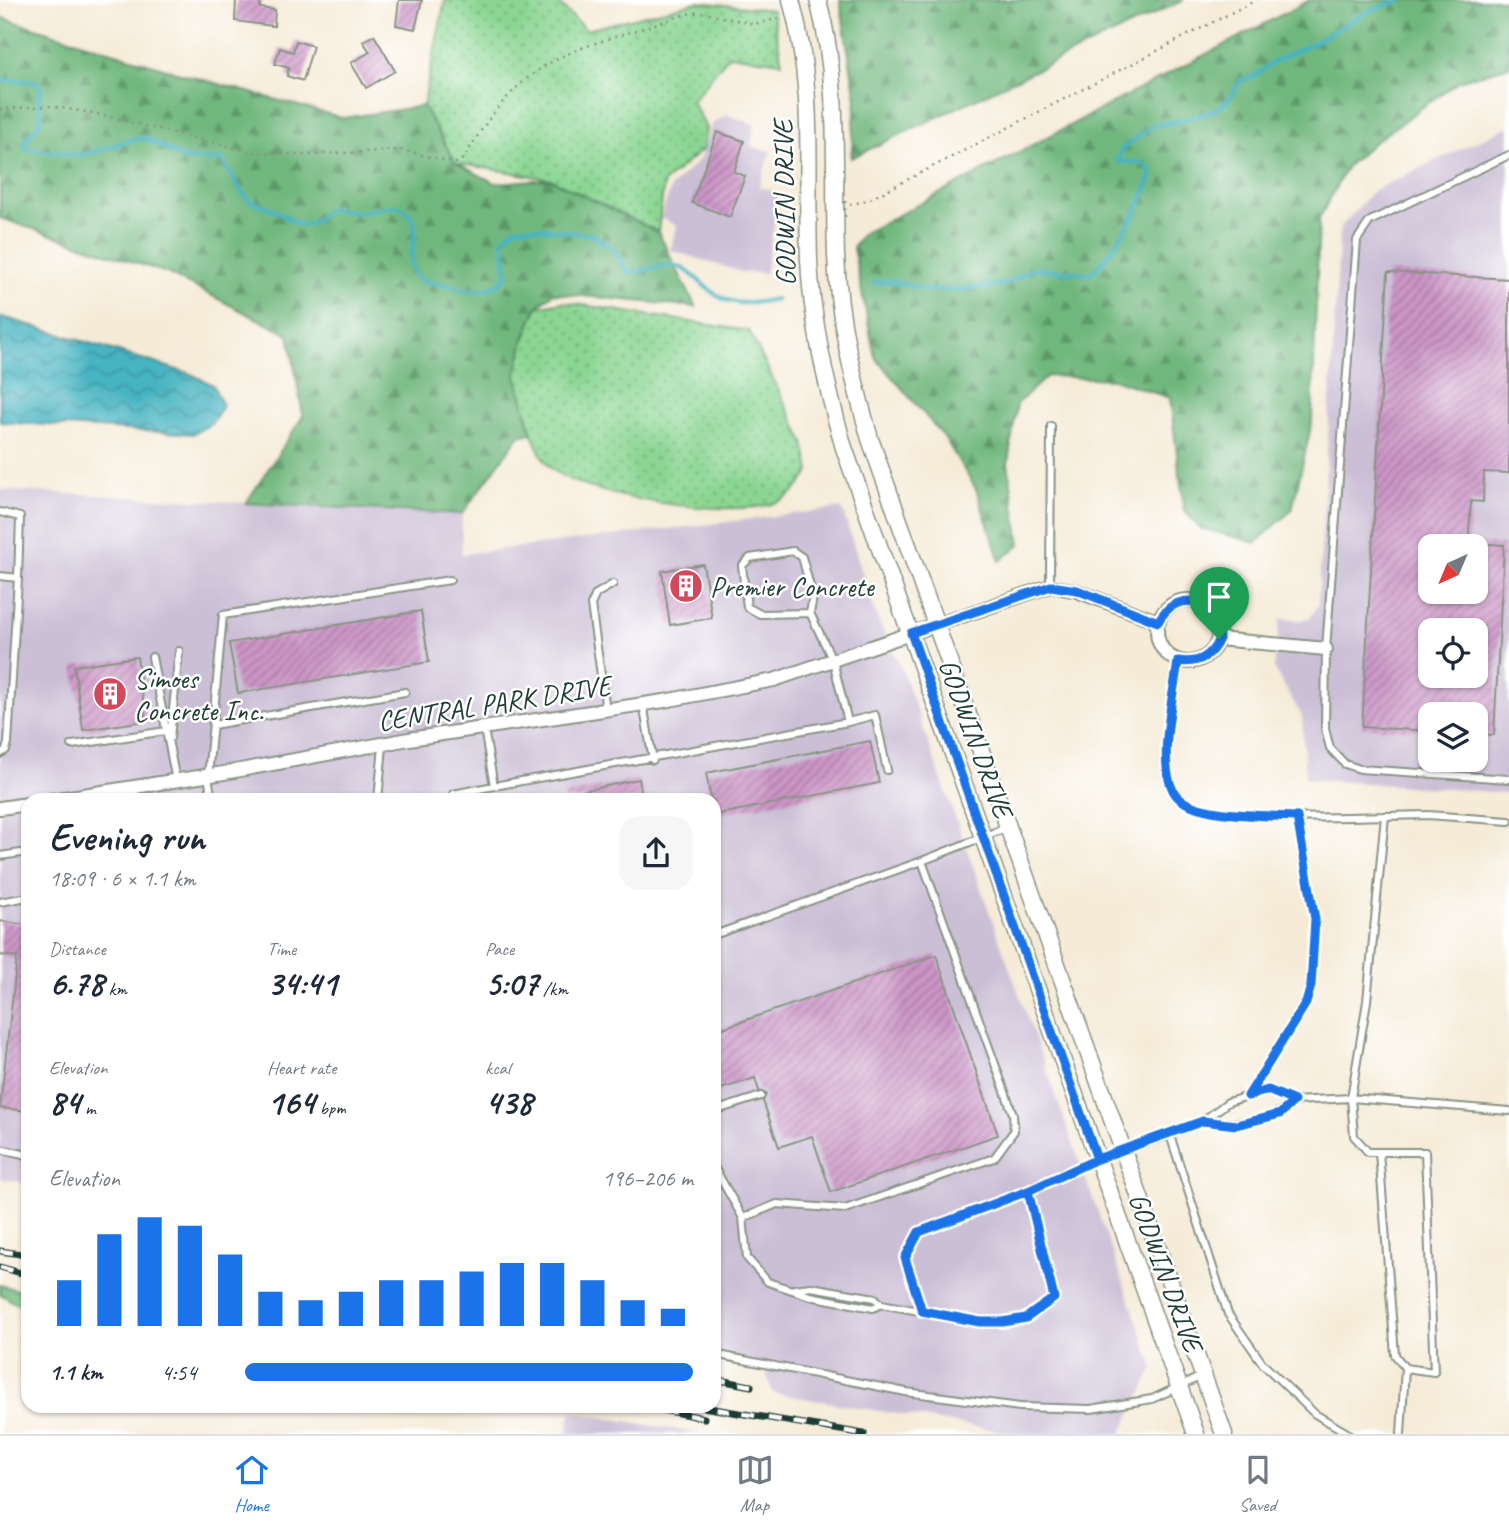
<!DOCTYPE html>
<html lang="en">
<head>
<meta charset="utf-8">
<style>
  :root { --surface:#fff; --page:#f6f6f7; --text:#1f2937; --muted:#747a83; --line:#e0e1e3; --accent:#1a73e8 }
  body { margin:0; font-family:Caveat,sans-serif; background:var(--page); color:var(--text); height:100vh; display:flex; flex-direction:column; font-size:26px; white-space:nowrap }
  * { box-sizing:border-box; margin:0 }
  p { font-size:23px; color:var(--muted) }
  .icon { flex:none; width:38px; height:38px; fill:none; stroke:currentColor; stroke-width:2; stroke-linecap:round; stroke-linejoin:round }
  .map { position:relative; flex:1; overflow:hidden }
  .details { position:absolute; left:21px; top:793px; width:700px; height:620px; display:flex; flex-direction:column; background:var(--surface); border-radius:21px; box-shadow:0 2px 5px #0004 }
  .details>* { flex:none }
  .needle { width:46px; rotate:224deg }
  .buttons { position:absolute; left:1418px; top:534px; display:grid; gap:14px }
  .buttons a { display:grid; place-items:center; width:70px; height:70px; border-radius:14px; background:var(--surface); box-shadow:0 2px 5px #0004; font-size:35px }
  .pin { position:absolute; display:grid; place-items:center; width:60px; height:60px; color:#fff; margin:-72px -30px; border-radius:50% 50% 50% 0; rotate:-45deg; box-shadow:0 0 7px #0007 }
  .pin .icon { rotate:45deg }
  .round { display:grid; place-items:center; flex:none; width:74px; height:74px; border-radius:21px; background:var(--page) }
  .headline { display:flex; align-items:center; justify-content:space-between; height:119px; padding:0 28px }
  h1 { font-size:38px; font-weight:700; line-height:52px }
  .stats { display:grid; grid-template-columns:repeat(3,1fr); gap:10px; height:119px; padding:7px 28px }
  .stats div { display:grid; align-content:center }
  .stats b { font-size:35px; font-weight:700 }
  .stats small { font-size:19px; font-weight:400 }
  .stats p { font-size:19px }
  .chart { height:196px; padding:14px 28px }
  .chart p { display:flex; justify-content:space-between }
  .chart svg { width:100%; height:126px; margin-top:7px; stroke:var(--accent); stroke-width:6 }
  ul { padding:0 28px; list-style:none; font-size:23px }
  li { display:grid; grid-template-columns:112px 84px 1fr; align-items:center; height:52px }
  li i { height:18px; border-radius:9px; background:var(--accent) }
  .dock { display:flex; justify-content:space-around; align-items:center; height:98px; border-top:2px solid var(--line); background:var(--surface); font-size:19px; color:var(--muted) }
  .dock a { display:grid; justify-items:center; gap:4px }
  .dock .on { color:var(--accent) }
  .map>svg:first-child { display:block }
  .industrial { fill:#cbbfd5; fill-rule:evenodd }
  .grass { fill:url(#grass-dots); stroke:#558a64; stroke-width:2 }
  .forest { fill:url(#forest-firs); stroke:#487a58; stroke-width:2 }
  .water { fill:url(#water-waves); stroke:#32787a; stroke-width:2 }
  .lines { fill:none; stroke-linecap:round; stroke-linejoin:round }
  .stream { stroke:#46b4c1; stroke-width:4.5 }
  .building { fill:url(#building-hatch); fill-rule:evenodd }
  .service-casing { stroke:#8a9486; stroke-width:10 }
  .minor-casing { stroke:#8a9486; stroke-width:16 }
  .tertiary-casing { stroke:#8a9486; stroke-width:19 }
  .path { stroke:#8a9486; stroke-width:2.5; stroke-dasharray:2 5; stroke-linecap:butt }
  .service { stroke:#fff; stroke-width:6 }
  .minor { stroke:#fff; stroke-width:12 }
  .tertiary { stroke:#fff; stroke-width:16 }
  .rail-casing { stroke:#1f3d34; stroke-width:7 }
  .rail { stroke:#fff; stroke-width:4.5; stroke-dasharray:13; stroke-linecap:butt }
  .path-bridge { stroke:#8a9486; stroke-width:2.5; stroke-dasharray:2 5; stroke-linecap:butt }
  .route-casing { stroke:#fff; stroke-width:14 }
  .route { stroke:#1a73e8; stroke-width:9 }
  .labels { text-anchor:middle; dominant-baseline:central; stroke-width:5; stroke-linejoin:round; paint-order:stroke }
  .street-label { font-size:28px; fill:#1f3d34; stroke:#fff }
  .poi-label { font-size:28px; fill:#1f3d34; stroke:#fff; text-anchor:start }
</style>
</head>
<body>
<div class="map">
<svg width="1509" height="1434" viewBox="0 0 1509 1434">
  <defs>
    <pattern id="grass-dots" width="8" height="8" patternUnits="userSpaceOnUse" patternTransform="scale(1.75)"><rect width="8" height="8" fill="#8bd693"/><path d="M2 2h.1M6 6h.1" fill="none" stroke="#71af79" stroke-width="1.8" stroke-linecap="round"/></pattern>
    <pattern id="forest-firs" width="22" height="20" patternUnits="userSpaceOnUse" patternTransform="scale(1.75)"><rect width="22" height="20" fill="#70b77d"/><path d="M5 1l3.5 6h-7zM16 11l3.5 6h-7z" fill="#5b9667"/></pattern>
    <pattern id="water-waves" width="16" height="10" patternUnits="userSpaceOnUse" patternTransform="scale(1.75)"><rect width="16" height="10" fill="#46b4c1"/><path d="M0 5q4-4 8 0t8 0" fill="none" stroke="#3a949e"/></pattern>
    <pattern id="building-hatch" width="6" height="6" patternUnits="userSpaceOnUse" patternTransform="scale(1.75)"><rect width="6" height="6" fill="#cc95c6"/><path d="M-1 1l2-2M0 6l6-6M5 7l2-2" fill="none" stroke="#a57ba2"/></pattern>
  </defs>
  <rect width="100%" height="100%" fill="#fff"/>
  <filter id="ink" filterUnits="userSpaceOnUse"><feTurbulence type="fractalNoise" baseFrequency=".0143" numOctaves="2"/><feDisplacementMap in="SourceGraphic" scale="14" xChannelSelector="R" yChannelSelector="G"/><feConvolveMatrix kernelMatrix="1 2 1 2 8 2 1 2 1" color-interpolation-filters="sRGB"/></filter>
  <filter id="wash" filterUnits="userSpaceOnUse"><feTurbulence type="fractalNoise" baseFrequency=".00686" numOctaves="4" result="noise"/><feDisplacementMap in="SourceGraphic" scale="28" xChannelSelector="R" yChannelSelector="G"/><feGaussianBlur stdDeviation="1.57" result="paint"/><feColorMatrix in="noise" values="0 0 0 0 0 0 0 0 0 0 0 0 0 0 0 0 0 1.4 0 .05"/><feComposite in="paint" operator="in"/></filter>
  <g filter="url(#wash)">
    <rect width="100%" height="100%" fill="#f5ebd7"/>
    <path class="industrial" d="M727,115l28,9 -4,23 20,4 -12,36 21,6 -15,80 -24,-1 -71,-22 7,-24 -16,-8 10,-31 29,-28 12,-35z
      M1509,126v667l-204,-14 -3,-63 -28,-47 6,-50 21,1 10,-3 7,-13 22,-376 34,-38zM1430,546h45v46h-45zM1430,630h45v46h-45zM1430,714h45v46h-45z
      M0,490l462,24v40l380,-46 33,105 27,57 252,698 -33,66h-104l-244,-41 -10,-28 -49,-8v-557h-686v384l-28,-6z
      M571,1412l132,22h-136z"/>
    <path class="grass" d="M445,0h110l31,30 111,-28 75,8 10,52 -53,-7 -37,46 14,27 -3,21 -39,33 -6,50 -108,-53 -94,-16 -33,-57z
      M563,302l186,29 55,111 6,29c-10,16 -20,28 -39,33 -45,13 -187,-5 -221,-37 -13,-12 -35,-76 -34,-94 2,-22 13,-45 21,-66z"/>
    <path class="forest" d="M840,0h344l-333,158 5,-59z
      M1310,0h199v66l-50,15 -86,62 -26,23 -28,53 -7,203 -20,88 -36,33 -56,-15 -16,-18 -14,-112 -57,-19 -66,-3 -30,28 -9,59 12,82 -20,16 -24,-72 -32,-52 -69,-80 -22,-109 9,-14z
      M0,17l186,58 157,43 80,-12 33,57 39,20 55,-4 108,53 38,75 -143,-14 -16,14 -13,32 -8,36 16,58 -13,3 -57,78 -216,-11 57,-87 -14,-81 -122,-62 -167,-55z
      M0,1285l28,8v18l-28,-17z"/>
    <path class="water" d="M0,316l191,58 22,11 10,21 -12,18 -18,10 -193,-12z"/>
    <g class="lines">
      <path class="stream" d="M0,80l35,1 7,9 -4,7 3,24 -17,21 2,7 57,6 51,-16h14l37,20 37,1c9,12 14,27 25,38 6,7 17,6 25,11 28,14 30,27 56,0 11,1 22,3 33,3 15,-1 33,-13 46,0 19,19 -4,41 7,61 5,10 15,9 24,10 24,5 51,17 69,-8l-4,-33 4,-8 11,-7h15l60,8 20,14 14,22c17,3 34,-10 53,-4 10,4 18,13 26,20 22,20 42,18 70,12
        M873,283l16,-2 39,9h30l47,-6 29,-16 56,6c18,-13 64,-83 60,-105l-8,-6 -25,-2 5,-12 30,-23 40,-8 25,-9 10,-7 14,-22 12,-3 22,-16 38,-18 55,-32 33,-11"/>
    </g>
    <g id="blocks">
      <path class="building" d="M236,0h25l-1,8 15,2 -1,16 -39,-5z
        M399,0h23l-7,29 -19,-4z
        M374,35l21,36 -29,17 -15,-25 19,-11 -7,-11z
        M296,41l17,5 -10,35 -16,-5 2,-8 -14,-4 5,-16 13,4z
        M717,132l27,9 -10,31 11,4 -15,41 -38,-14z
        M1388,272l121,7v194l-25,-1 -1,30 -12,-1 -3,45h-38v46h45v-49l29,2 -10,190 -19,-1v-20h-45v17l-68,-4zM1430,630h45v46h-45z
        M703,564l9,54 -42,7 -8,-54z
        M421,611l8,51 -191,31 -9,-50z
        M137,657l9,64 -63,9 -9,-64z
        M870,741l9,42 -165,32v-15h-3l-5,-27z
        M639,779l4,21h-78l-1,-5z
        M0,921l28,4v186l-28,-3 17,-151 -17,-2z
        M936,955l62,180 -167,57 -19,-56 -33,11 -16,-46 3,-7 -7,-3 -4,-13 -34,11 -7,-20v-38z"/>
    </g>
  </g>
  <g filter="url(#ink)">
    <use href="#blocks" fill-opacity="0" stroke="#8a9486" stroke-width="2"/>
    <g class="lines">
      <g class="service-casing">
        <path id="service" d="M1509,155l-139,66 -13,19 -31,409 -1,80 5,19 15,16 15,5 149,10
          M0,512l20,5 -2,61
          M0,576l18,2 -10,165 -2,7 -6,4
          M1050,586l1,-160
          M152,657l24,124
          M1178,661c-4,35 -16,77 -11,112 2,13 9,24 21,30 36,20 152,14 197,13l-18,185 -16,97 -57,3
          M643,704l10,56
          M606,710l-15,-105 5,-11 17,-10
          M848,722l27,-7 12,55
          M213,725l192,-33
          M484,729l10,57 354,-64 -15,-61 -23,-48 3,-16 -11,-40 -9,-6 -43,7 -8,8 5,41 13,7 50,-1
          M170,738l9,-87
          M72,745l94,-14
          M453,794l41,-8
          M134,800l2,-13
          M212,800l-4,-24 15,-161 227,-35
          M378,800l5,-54
          M1385,816l43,-1 81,6
          M0,856l28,-4
          M922,861l86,-34
          M0,902l28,-5
          M714,935l208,-74 91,253 1,17 -20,27 -149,51 -68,-5 -34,14
          M1248,1096l58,-93 5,-17 4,-67 -18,-102
          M714,1111l47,-15
          M1170,1135l33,-14 25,-19 40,-12 26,11c-26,24 -58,24 -91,20
          M0,1149l28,6
          M1379,1152l16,203 10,13
          M714,1167l29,51 4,40 21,24 42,14 63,12 8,-4
          M794,1289l17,-2 64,11 6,6 99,18h23l23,-4 28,-20 -26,-107 69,-32 73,-24 58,179 35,50 52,50 34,20
          M922,1311l-17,-53 14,-26 109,-41
          M714,1354l192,38 114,15 71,2 61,-10 50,-23
          M1401,1434l4,-66 29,4 -9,-220h-57l-14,-16 -3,-38 158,13"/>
      </g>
      <g class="minor-casing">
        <path id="minor" d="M1157 631a31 31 0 1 1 62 0a31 31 0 1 1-62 0Z
          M1218,639l108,10
          M51,800l173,-27 185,-34 255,-38 110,-21 276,-94 27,5 82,31
          M0,808l28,-4"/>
      </g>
      <g class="tertiary-casing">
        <path id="tertiary" d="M791,0c25,91 15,168 18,260 3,64 17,126 35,188l352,986
          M818,0c23,86 15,168 18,255 2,63 17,124 34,184l354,995"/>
      </g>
      <path class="path" d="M0,109l49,-3 44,7 159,39 51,3 98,-5 55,13 8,-5c65,-112 111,-105 222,-144l14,-2 54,12 28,-6
        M850,205l20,-6 386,-199"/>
      <use href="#service" class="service"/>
      <use href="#minor" class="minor"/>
      <use href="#tertiary" class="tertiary"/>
      <g class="rail-casing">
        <path id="rail" d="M0,1251l28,4
          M0,1267l28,8
          M714,1379l37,7
          M638,1405l66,13
          M691,1405l173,29"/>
      </g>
      <use href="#rail" class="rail"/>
      <path class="path-bridge" d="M845,217v-22"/>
    </g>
  </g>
  <g class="lines" filter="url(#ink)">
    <g class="route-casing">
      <path id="route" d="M1219,639l-3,-21 -15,-15c-19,-5 -33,1 -43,19l-81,-32 -26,-4 -140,47 186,526 -69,32 -109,41 -14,26 17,53 58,11h23l23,-4 28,-20 -26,-107 69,-32 106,-38 33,4 44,-11 14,-13 -26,-11 -20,6 58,-93 5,-17 4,-67 -18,-102c-29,-2 -103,1 -121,-22 -21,-28 -2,-101 2,-134 20,3 33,-4 41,-22"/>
    </g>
    <use href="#route" class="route"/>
  </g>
  <defs>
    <g id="building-disc" transform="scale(1.75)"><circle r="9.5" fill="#d1495b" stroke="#fff"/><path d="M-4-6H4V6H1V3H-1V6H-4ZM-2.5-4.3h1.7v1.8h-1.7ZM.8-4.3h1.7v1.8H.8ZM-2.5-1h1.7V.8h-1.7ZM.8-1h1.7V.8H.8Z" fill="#fff"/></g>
  </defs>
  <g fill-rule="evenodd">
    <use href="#building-disc" x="686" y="586"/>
    <use href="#building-disc" x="110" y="694"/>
  </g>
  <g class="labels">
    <g class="street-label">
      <text transform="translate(784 203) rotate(-91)">GODWIN DRIVE</text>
      <text transform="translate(494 703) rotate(-9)">CENTRAL PARK DRIVE</text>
      <text transform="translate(976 738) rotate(70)">GODWIN DRIVE</text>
      <text transform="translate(1166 1272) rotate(70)">GODWIN DRIVE</text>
    </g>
    <g class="poi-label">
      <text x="710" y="586">Premier Concrete</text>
      <text x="134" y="678">Simoes<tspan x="134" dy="32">Concrete Inc.</tspan></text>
    </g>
  </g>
</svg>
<div class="buttons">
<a><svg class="needle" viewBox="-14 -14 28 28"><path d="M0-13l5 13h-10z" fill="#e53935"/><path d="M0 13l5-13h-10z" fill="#747a83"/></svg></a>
<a><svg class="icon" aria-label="locate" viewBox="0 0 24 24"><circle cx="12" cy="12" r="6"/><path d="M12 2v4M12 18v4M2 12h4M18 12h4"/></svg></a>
<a><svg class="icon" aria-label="layers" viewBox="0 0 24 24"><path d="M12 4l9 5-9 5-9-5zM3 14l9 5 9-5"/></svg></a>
</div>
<div class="pin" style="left:1219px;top:639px;background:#1e9e55"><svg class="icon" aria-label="arrive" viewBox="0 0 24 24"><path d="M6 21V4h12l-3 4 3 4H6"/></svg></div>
<section class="details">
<div class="headline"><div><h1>Evening run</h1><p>18:09 · 6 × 1.1 km</p></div><a class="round"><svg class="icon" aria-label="share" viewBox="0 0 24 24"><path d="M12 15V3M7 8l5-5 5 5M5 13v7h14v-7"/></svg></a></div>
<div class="stats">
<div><p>Distance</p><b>6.78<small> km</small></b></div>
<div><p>Time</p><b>34:41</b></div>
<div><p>Pace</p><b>5:07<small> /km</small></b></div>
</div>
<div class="stats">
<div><p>Elevation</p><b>84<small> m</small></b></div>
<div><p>Heart rate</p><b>164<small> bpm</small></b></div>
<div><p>kcal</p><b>438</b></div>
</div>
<div class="chart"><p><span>Elevation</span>196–206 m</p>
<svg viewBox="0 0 160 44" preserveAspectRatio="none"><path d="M5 44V28M15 44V12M25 44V6M35 44V9M45 44V19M55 44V32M65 44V35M75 44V32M85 44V28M95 44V28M105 44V25M115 44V22M125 44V22M135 44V28M145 44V35M155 44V38"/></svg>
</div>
<ul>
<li><b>1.1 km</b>4:54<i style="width:100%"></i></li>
</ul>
</section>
</div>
<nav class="dock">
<a class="on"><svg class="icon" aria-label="home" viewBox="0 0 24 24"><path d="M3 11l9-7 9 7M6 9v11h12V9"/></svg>Home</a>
<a><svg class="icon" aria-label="map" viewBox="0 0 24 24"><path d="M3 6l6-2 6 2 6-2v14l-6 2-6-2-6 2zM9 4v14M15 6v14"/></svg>Map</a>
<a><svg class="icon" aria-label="saved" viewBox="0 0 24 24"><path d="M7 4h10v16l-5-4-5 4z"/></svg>Saved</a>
</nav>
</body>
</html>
